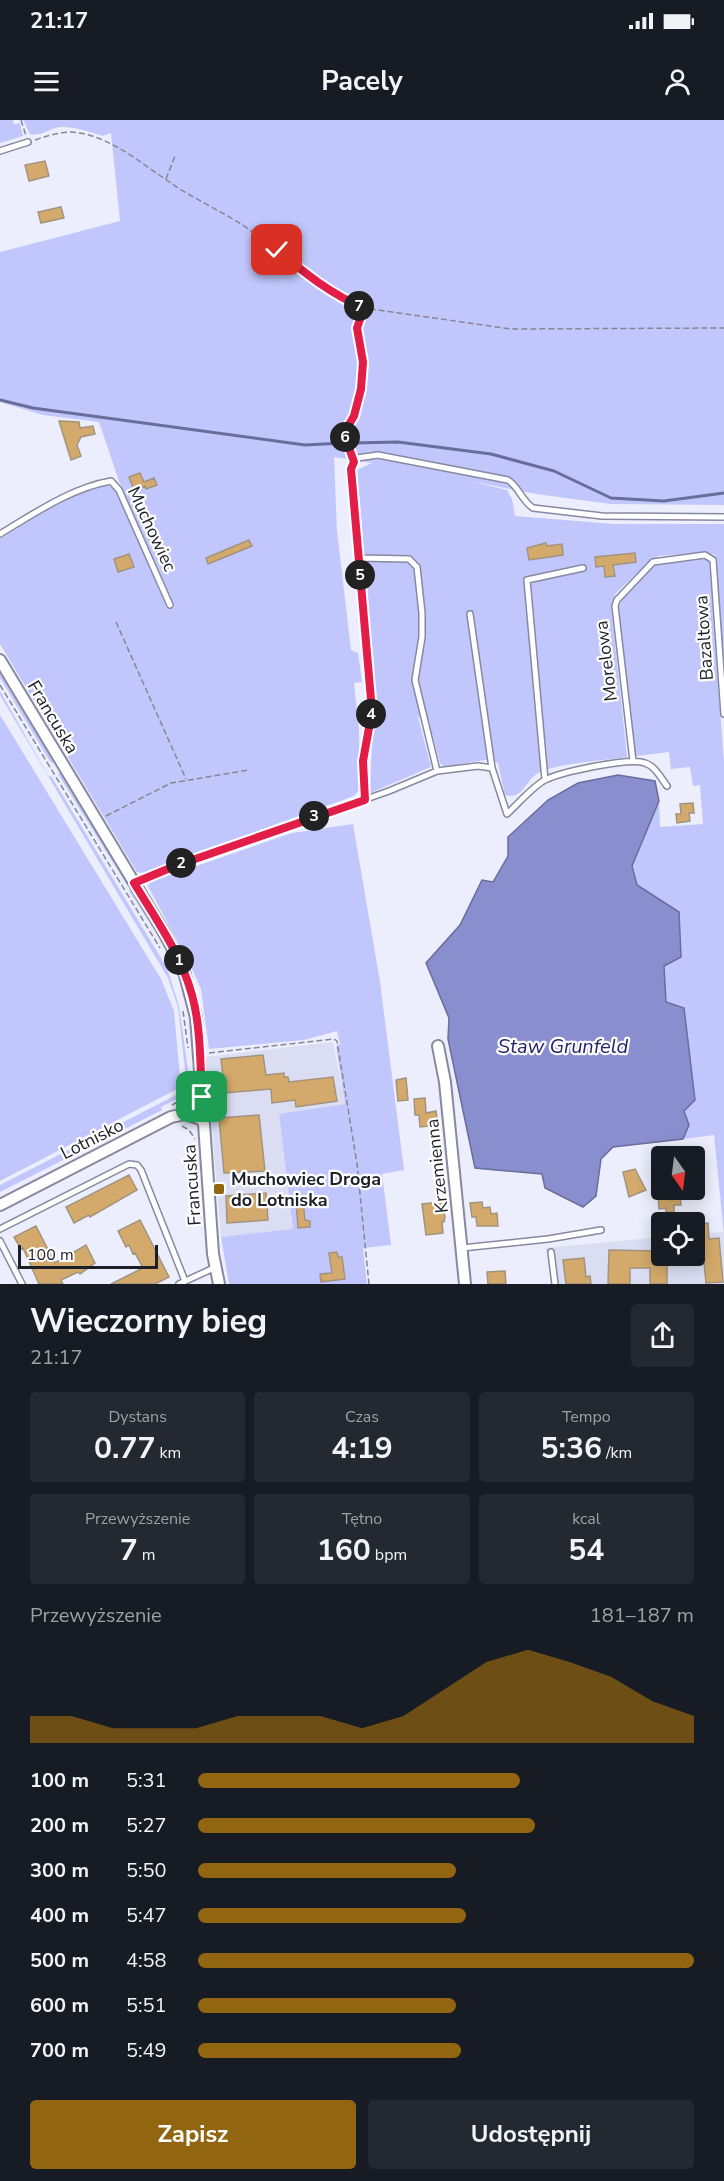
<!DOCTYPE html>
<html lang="pl">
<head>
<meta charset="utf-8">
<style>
  :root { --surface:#171b24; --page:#242831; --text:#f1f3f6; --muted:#9ea1a6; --accent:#926611 }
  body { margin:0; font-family:"Nunito Sans",sans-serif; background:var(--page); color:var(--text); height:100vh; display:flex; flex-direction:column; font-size:22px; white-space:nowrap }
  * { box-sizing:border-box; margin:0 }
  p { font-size:20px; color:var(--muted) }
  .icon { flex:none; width:33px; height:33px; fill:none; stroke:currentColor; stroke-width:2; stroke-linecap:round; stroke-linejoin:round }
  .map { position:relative; height:1164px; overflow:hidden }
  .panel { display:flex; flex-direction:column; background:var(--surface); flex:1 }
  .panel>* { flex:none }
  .needle { width:39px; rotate:166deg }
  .controls { position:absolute; left:651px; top:1026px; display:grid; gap:12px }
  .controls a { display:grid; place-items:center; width:54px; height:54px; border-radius:6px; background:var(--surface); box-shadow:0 3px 15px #0003; font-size:30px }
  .scale { position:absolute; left:18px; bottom:15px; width:140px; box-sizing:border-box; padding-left:6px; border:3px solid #1d1f28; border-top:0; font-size:16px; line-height:21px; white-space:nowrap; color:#1d1f28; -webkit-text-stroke:4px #fff; paint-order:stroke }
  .pin { position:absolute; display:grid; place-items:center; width:51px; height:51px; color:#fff; margin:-26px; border-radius:12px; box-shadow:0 3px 9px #0006 }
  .km { position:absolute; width:30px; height:30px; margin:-15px; border-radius:50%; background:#222; color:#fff; font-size:16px; line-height:30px; text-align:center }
  .round { display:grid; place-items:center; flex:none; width:63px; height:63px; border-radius:6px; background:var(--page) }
  .head { display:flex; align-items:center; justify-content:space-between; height:102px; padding:0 30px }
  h1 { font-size:33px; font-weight:700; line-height:45px }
  .metrics { display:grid; grid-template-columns:repeat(3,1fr); gap:9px; height:102px; padding:6px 30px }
  .metrics div { display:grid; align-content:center; border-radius:6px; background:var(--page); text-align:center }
  .metrics b { font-size:30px; font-weight:700 }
  .metrics small { font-size:16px; font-weight:400 }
  .metrics p { font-size:16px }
  .chart { height:168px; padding:12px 30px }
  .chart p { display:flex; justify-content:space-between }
  .chart svg { width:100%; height:108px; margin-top:6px; fill:var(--accent); opacity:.7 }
  .cta { display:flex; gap:12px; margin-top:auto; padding:12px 30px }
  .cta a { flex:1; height:69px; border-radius:6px; background:var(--accent); color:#fff; font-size:24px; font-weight:700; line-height:69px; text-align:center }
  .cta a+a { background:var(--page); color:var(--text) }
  ul { padding:0 30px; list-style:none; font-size:20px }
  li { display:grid; grid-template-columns:96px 72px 1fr; align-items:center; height:45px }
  li i { height:15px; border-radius:8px; background:var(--accent) }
  .status { display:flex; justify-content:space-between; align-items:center; height:42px; padding:0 30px; background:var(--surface); direction:ltr }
  .status svg { height:16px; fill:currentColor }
  header { display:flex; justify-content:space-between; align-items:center; height:78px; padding:0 30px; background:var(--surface); font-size:27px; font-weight:700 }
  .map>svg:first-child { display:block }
  .built { fill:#dbdef2 }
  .green { fill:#c1c7fc }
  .water { fill:#898fce; stroke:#696d9c; stroke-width:1.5 }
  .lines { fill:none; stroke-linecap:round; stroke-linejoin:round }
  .stream { stroke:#696d9c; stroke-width:3 }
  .building { fill:#d3aa6b; stroke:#a2937e; stroke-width:1.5 }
  .lane-casing { stroke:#8689a0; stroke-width:8 }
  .street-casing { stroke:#8689a0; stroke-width:14 }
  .path { stroke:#858793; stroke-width:1.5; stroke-dasharray:6 3; stroke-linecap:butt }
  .lane { stroke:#fff; stroke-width:5 }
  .street { stroke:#fff; stroke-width:10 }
  .route-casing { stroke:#fff; stroke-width:12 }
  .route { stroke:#e11d48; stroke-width:8 }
  .poi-dot { fill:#926611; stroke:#fff; stroke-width:2 }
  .labels { text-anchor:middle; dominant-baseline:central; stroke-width:4.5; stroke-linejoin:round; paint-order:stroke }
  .street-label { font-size:18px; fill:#1d1f28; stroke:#fff }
  .poi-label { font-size:18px; font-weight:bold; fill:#1d1f28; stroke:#fff; text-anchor:start }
  .water-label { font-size:20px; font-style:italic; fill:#26216b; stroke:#fff }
</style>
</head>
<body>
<div class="status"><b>21:17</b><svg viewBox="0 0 49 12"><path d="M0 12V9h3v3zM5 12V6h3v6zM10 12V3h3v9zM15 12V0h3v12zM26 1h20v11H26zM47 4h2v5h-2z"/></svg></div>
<header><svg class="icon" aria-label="menu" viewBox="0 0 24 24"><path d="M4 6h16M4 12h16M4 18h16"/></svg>Pacely<svg class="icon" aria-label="person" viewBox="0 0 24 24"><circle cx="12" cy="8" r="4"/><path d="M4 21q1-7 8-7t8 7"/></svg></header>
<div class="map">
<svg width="724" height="1164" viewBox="0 0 724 1164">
  <rect width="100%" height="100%" fill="#eceefd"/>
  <path class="built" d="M333,922l12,62 -66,11 14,114 -72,8 -15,-180z
    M724,1112v52h-173l-5,-36 115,-11 1,19h32l1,-22z"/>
  <path class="green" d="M0,0h13l1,4 6,-1 3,13 -23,7z
    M23,0h701v385l-113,-1 -75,-10 -67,-13 38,9 5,9 3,17 99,8h110v147l-9,-116 -9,-3 -47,4 -7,3 -36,34 -5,12 16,152c-21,3 -72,7 -89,16 -13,8 -15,27 -33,22l-7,-32 -13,-3 -41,7 -4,-4 -13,-48 -9,2 13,50 -61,26 2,-52 4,-39 -19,-232 15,-7 -38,-6 3,74 14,119 7,3 4,29 -8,1 5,48 1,58 -6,7 -212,77 -5,-1 -137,-228v-105c33,-20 69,-46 107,-54l9,5 52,120 7,-3 -56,-126 -20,-59 -56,-7 -43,-13v-150l120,-31 -9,-88 -8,3c-12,-4 -28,-9 -41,-9 -11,0 -21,10 -32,7z
    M707,439l2,1 15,202v473l-10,-100 -31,4 6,-14 -5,-14 11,-11 -2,-16 -27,-82 -2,-36 17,-9 -2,-45 -42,-27 -5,-19 27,-65 1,26 43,-3 -3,-39 -7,1 -3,-19 -19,2 -2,-17 -33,4 -18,-146 5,-13 32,-32z
    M0,550l55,91 -4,2 -51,-85z
    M0,571l49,86 2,-1 116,192 12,38 11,78 -2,9 -27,14 1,3 -162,82v-7l184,-94 3,-4 -9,-80 -10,-29 -168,-283z
    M0,595l161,264 13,32 7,76 -181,94z
    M62,652l67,111 -2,2 -69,-111z
    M353,704l27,158 24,188 -22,4 9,71 -28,3 4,36h-138l-8,-47 72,-8 -14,-115 66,-10 -9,-58 4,-2 -3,-13 -33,9 -95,9 -8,-60 -8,-18 -45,-85 2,-4 142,-49z
    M131,767c33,55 71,113 63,180 -4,-26 -4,-54 -11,-79 -11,-35 -35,-67 -54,-97z"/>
  <path class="water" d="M618,655l37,6 4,20 -27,65 5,19 42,27 2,45 -17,9 2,36 18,6 11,92 -11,11 5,14 -6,14 -70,8 -12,12 -5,37 -13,11 -38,-19 -3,-14 -67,-6 -27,-129 1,-21 -23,-55 34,-38 22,-45 11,2 15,-26v-19l40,-37 30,-17z"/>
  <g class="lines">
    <path class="stream" d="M0,280l33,8 272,37 38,-2
      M353,323l45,-1 93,12 63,17 57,27 53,3 60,-8"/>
  </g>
  <path class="building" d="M45,41l4,15 -20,5 -4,-16z
    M61,87l3,11 -23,5 -3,-11z
    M59,301l20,1 1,6 13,-2 2,8 -14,3 -4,8 4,11 -10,4z
    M140,353l4,9 10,-4 3,7 -11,4 -1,-3 -11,4 -5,-13z
    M249,420l3,6 -44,18 -2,-6z
    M546,423l1,3 15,-2 1,11 -34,5 -2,-12z
    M635,433l1,9 -23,3 2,11 -10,1 -1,-11 -8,1 -1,-10z
    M129,434l5,13 -16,5 -4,-13z
    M693,683l1,10h-5l1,8 -13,2 -1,-9h5l-1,-10z
    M263,935l3,20 18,-2v4h4l1,5 44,-5 4,24 -41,6 -1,-7 -23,3 -1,-14 -46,4 -4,-34z
    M406,958l2,22 -10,1 -2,-21z
    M425,978l1,15 10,-2 2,14 -18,2 -1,-12h-4l-1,-16z
    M259,995l6,56 -41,2 -5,-55z
    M635,1049l11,21 -17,7 -6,-25z
    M129,1055l8,15 -47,27 -1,-2 -15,8 -8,-16z
    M672,1071v2h8l1,12h-7v7l-8,1v-5l-7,1 -1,-15z
    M266,1073l2,27 -41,3 -1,-27z
    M303,1081l2,19 5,1v6l-12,1 -2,-26z
    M442,1082l3,15 -1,5h-2l1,11 -17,2 -4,-31z
    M482,1082l1,6 7,-1 1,7 6,-1 1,13h-21l-1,-9h-4l-2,-14z
    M140,1100l29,57 -14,7h-44l32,-16 -8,-15 -2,1 -4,-9 -3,2 -8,-16z
    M708,1103l1,16 10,-1 4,44 -17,1 -5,-52 -3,1 -1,-8z
    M36,1106l19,37 31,-18 9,18 -15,11 -2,-2 -17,8 2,4h-24l-16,-36 -2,1 -7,-12z
    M609,1130l53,1v5h5v28h-17v-16h-20v16h-22z
    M337,1132l1,5h4l3,22 -24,3 -1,-8 12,-1 -3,-20z
    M584,1138l2,19 4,-1 1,8h-25l-3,-24z
    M505,1151l1,13h-18l-1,-12z"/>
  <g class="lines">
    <g class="lane-casing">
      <path id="lane" d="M0,31l28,-9
        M0,414c35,-21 71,-46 111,-53l8,9 51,115
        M359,438l50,1 8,8 5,46v24l-7,43 22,91
        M470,494l22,154
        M633,641l-18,-155 2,-6 36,-38 52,-7 8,5 11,154
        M545,660l-18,-200 56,-12
        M365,680l-2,-39 9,-50 -21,-242 6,-11 21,-3 130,25c11,7 13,20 25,28l69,8 122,1
        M134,763l41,-17 214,-75 48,-20 41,-5 14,2 15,46c12,-11 25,-27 38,-34 16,-8 84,-23 100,-17 10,3 16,15 22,23
        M0,1109l129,-65 8,1 4,5 44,111
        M0,1121l22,43
        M462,1128l86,-9 53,-9
        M551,1132l4,32
        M179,1164l37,-17"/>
    </g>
    <g class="street-casing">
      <path id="street" d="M0,540l162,269 21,39 13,49 6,80 -1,22 3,5 9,130 6,30
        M438,926l7,36 20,202
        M0,1085l171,-88 14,-3 16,5"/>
    </g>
    <path class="path" d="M21,0l5,16
      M35,20c15,-5 30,-10 45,-7 33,6 61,30 88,48 25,18 54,30 79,47 40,28 72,62 117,80l147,21 213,-1
      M166,59l9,-23
      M351,334l-7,-21 10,-17 7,-27 2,-27 -6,-34 7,-19
      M116,502l70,157
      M0,565l160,263
      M106,696l65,-33 77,-13
      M183,891l5,37
      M209,933l125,-14 3,2 20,123 12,120
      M172,985l19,-11
      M182,1006l7,4 6,9"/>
    <use href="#lane" class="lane"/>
    <use href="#street" class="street"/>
  </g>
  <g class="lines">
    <g class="route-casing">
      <path id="route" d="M202,977c-2,-34 -1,-70 -10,-102 -11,-41 -36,-76 -58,-112l41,-17 190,-66 -2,-39 9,-50 -21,-242 3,-7 -10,-29 10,-17 7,-27 2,-27 -6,-34 7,-20c-34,-14 -59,-35 -87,-58"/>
    </g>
    <use href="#route" class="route"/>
  </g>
  <rect class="poi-dot" x="213" y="1063" width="12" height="12" rx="3"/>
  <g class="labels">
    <g class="street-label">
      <text transform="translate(152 409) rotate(65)">Muchowiec</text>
      <text transform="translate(704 518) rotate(-94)">Bazaltowa</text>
      <text transform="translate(606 541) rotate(-97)">Morelowa</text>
      <text transform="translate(53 597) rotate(59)">Francuska</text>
      <text transform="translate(92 1019) rotate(-27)">Lotnisko</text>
      <text transform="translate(437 1046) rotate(-96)">Krzemienna</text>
      <text transform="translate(192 1065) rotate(-94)">Francuska</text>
    </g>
    <g class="poi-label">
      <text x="231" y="1059">Muchowiec Droga<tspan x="231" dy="21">do Lotniska</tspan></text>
    </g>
    <g class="water-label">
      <text x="563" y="926">Staw Grunfeld</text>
    </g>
  </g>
</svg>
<div class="controls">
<a><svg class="needle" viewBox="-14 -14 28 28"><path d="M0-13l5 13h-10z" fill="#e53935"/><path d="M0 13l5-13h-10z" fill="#9ea1a6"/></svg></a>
<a><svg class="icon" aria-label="locate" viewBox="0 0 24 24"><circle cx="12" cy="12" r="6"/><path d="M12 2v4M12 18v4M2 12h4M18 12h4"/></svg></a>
</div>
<div class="scale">100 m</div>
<div class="pin" style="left:202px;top:977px;background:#1e9e55"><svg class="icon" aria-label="arrive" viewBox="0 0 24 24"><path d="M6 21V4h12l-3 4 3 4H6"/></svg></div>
<div class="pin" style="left:277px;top:130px;background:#d93025"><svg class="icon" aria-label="check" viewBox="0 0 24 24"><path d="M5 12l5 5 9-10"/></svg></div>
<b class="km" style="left:179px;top:840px">1</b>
<b class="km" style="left:181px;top:743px">2</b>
<b class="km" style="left:314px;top:696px">3</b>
<b class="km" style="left:371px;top:594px">4</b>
<b class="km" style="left:360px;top:455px">5</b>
<b class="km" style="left:345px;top:317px">6</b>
<b class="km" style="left:359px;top:186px">7</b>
</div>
<section class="panel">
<div class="head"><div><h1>Wieczorny bieg</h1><p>21:17</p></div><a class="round"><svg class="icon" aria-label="share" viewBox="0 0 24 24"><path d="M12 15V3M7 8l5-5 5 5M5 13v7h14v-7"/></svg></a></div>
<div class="metrics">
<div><p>Dystans</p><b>0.77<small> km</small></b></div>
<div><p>Czas</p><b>4:19</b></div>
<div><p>Tempo</p><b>5:36<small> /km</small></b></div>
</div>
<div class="metrics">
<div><p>Przewyższenie</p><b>7<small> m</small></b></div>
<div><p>Tętno</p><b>160<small> bpm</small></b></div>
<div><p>kcal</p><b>54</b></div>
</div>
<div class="chart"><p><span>Przewyższenie</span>181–187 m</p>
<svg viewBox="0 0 160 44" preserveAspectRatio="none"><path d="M0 44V33L10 33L20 38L30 38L40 38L50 33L60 33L70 33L80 38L90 33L100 22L110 11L120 6L130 11L140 17L150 27L160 33V44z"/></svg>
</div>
<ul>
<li><b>100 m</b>5:31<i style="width:65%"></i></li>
<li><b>200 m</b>5:27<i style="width:68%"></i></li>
<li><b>300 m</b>5:50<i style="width:52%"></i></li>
<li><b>400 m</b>5:47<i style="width:54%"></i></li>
<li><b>500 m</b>4:58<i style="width:100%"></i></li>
<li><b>600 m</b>5:51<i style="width:52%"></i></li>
<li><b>700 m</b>5:49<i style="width:53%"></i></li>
</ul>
<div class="cta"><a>Zapisz</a><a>Udostępnij</a></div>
</section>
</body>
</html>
